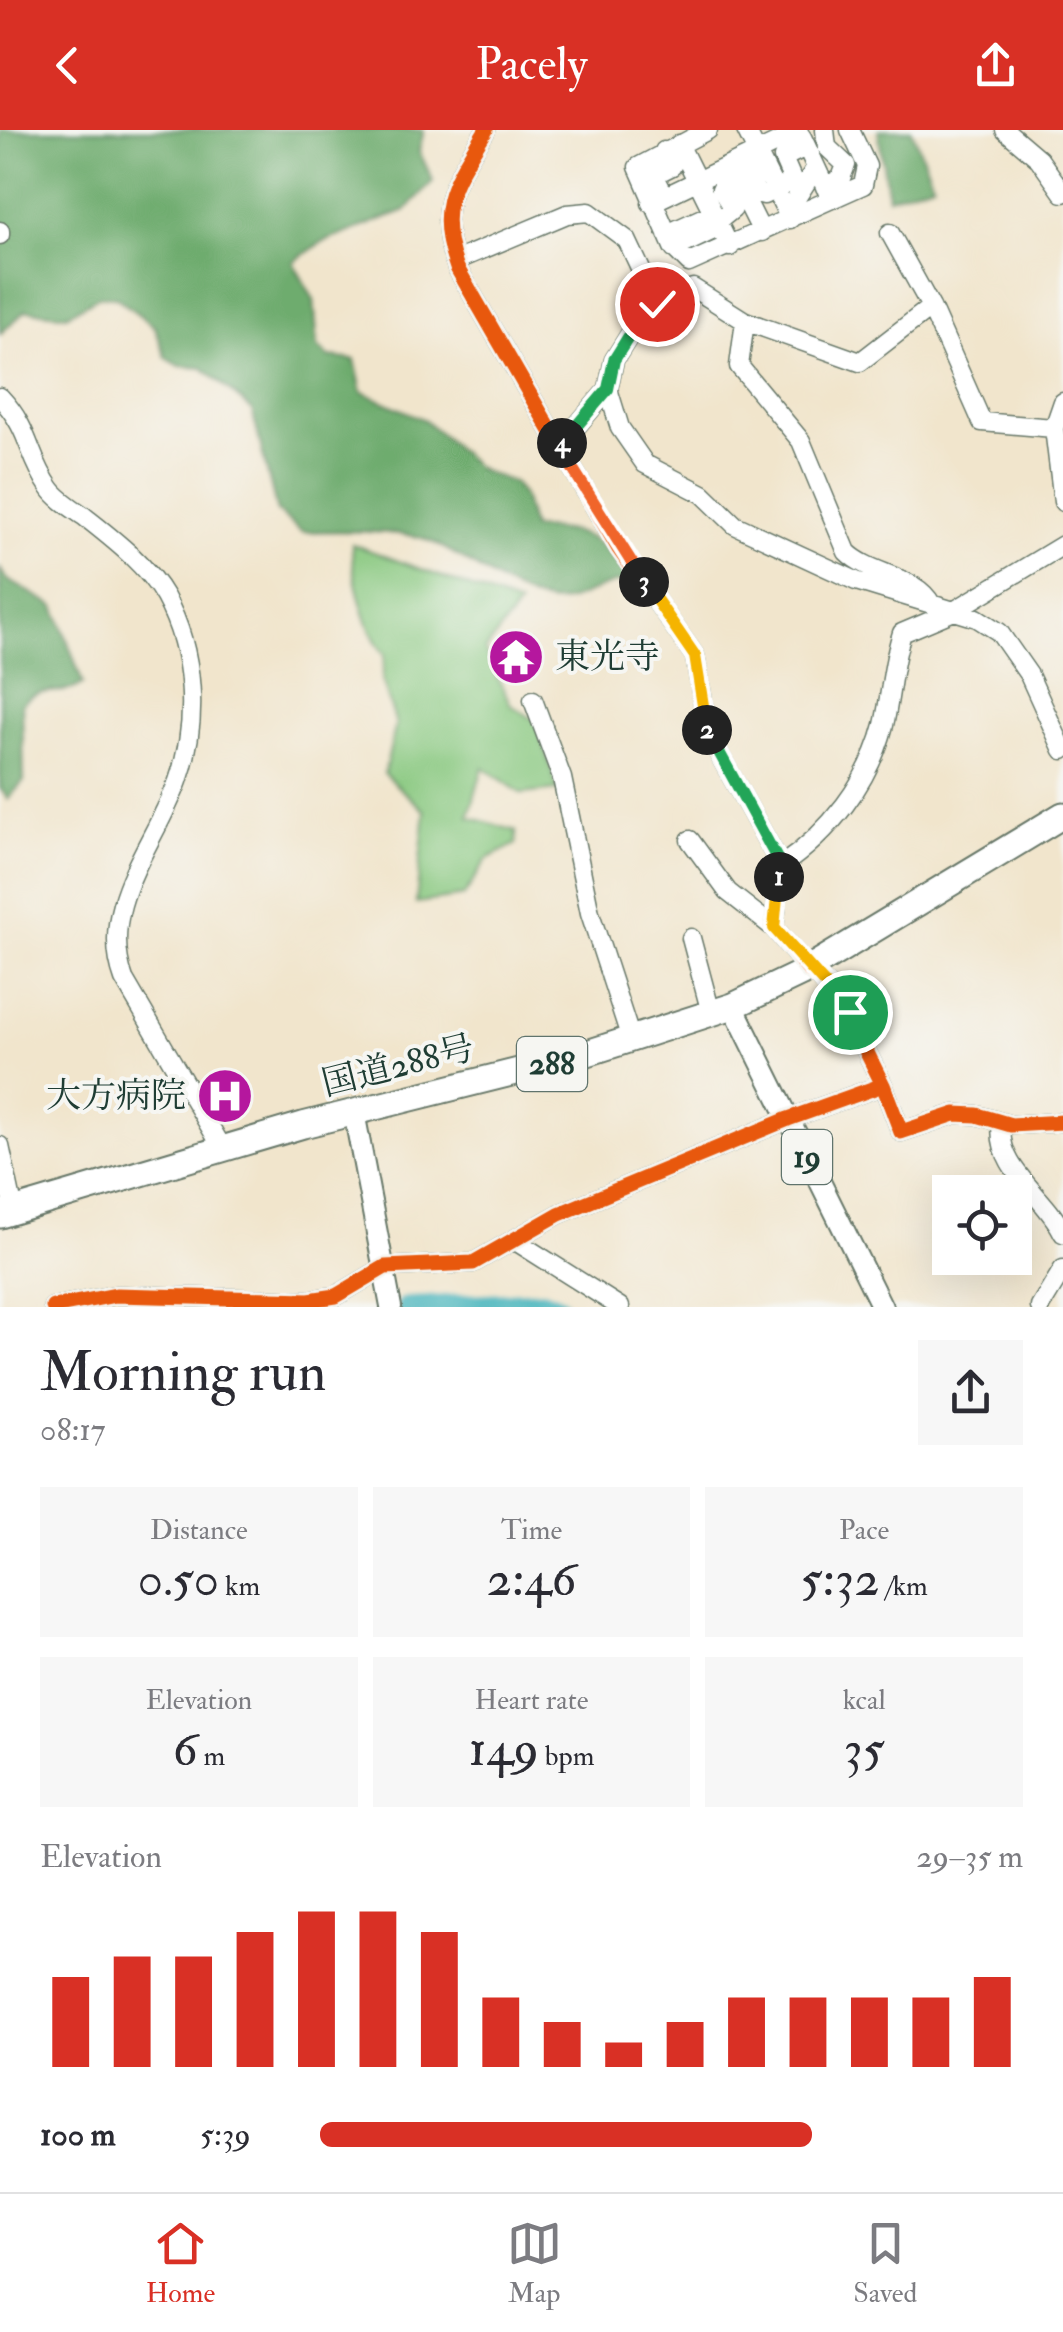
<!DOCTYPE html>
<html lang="en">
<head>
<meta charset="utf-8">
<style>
  :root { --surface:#fff; --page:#f7f7f7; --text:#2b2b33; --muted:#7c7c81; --line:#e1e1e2; --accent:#d93025 }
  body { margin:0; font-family:"IM FELL Double Pica","Noto Serif JP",serif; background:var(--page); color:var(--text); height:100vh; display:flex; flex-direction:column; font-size:38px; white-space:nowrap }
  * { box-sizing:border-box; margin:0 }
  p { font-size:32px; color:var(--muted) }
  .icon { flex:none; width:55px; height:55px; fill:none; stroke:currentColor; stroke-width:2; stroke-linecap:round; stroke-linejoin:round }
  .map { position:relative; height:1177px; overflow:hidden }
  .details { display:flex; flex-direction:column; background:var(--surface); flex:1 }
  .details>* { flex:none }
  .fabs { position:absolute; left:932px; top:1045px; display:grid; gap:20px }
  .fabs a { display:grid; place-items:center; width:100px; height:100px; border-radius:0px; background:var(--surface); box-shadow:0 10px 40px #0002; font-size:50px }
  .pin { position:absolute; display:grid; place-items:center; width:85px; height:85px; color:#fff; margin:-42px; border:5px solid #fff; border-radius:50%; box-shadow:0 2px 10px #0007 }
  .km { position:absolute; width:50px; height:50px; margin:-25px; border-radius:50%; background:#222; color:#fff; font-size:28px; line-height:50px; text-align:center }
  .round { display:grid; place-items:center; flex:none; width:105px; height:105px; border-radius:0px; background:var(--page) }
  .overview { display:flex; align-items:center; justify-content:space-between; height:170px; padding:0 40px }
  h1 { font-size:55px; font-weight:600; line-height:75px }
  .figures { display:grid; grid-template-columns:repeat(3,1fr); gap:15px; height:170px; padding:10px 40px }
  .figures div { display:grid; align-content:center; border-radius:0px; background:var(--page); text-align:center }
  .figures b { font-size:50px; font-weight:600 }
  .figures small { font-size:28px; font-weight:400 }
  .figures p { font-size:28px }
  .chart { height:280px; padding:20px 40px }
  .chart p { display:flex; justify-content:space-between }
  .chart svg { width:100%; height:180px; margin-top:10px; stroke:var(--accent); stroke-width:6 }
  ul { padding:0 40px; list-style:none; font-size:32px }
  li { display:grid; grid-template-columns:160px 120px 1fr; align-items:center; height:75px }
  li i { height:25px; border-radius:12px; background:var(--accent) }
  header { display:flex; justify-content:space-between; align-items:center; height:130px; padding:0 40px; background:var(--accent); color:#fff; font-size:45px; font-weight:600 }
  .dock { display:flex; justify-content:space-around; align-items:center; height:140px; border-top:2px solid var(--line); background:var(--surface); font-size:28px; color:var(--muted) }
  .dock a { display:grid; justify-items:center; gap:5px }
  .dock .active { color:var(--accent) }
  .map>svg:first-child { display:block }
  .green { fill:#88c87f; stroke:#54825a; stroke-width:2.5 }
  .forest { fill:#6eac6e; stroke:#467451; stroke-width:2.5 }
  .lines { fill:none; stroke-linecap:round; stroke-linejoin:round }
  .river { stroke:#44b4bb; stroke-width:20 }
  .minor-casing { stroke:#687869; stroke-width:21 }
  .major-casing { stroke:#687869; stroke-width:24 }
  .highway-casing { stroke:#687869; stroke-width:29 }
  .minor { stroke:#fff; stroke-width:18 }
  .major { stroke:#fff; stroke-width:20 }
  .highway { stroke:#fff; stroke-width:25 }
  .cycleway-casing { stroke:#f6f6f2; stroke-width:21 }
  .cycleway { stroke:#e8590c; stroke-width:15 }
  .split-1-casing { stroke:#fff; stroke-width:20 }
  .split-2-casing { stroke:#fff; stroke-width:20 }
  .split-3-casing { stroke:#fff; stroke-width:20 }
  .split-4-casing { stroke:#fff; stroke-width:20 }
  .split-5-casing { stroke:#fff; stroke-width:20 }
  .split-1 { stroke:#f5b400; stroke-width:12 }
  .split-2 { stroke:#22a559; stroke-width:12 }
  .split-3 { stroke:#f5b400; stroke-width:12 }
  .split-4 { stroke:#f0652b; stroke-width:12 }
  .split-5 { stroke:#22a559; stroke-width:12 }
  .labels { text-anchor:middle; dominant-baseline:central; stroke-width:8; stroke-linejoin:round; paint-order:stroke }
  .shield { fill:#f6f6f2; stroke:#60746d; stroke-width:2.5 }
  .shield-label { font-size:32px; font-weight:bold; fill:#1f3d34 }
  .poi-label { font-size:35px; fill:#1f3d34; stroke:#f6f6f2; text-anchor:start }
  .street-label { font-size:35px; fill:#1f3d34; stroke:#f6f6f2 }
</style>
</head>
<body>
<header><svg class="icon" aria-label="back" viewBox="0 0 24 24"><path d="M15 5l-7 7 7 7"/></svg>Pacely<svg class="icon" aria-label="share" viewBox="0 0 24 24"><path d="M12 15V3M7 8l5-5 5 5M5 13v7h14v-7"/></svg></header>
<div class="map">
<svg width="1063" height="1177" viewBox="0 0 1063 1177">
  <rect width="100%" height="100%" fill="#f6f6f2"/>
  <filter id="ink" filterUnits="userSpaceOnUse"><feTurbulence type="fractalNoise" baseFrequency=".01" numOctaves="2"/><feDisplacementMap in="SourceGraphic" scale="20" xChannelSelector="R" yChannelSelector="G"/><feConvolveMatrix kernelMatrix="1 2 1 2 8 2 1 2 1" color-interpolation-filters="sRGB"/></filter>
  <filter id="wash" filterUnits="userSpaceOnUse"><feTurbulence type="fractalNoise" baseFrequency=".0048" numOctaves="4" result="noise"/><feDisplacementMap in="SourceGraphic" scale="40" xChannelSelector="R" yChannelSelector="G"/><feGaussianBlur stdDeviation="2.25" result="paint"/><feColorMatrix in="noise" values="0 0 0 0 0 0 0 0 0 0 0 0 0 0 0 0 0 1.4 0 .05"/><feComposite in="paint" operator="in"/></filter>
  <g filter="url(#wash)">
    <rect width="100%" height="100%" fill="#f1e5cc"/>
    <path class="green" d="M352,414l167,61 -34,46 26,54 24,15 23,70 -36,4 -39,-27 -14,50 47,14v13l-29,15 -23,37 -48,7 9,-92 -41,-37 12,-50 -14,-45 3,-25c-20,-21 -34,-82 -33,-110z"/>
    <path class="forest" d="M0,0h424l-5,21 14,30 -27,29 -85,33 -28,19 21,38 4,47 11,10 26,3 7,32 63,28 56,51 32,11 10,14 9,32c62,1 65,11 104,56 -26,-11 -58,23 -88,18 -39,-6 -85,-49 -123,-63 -23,-9 -96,-8 -123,-7l-25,-20 -25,-102 -49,-42 -23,-2 -14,-8 -11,-31 -39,-30 -16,-1 -34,19 -40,-5 -26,24z
      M878,0h34l21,53 -45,14z
      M0,439l8,11 47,26 28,78c-20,14 -44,0 -61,20l2,77 -16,18 -8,-11z"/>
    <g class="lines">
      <path class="river" d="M406,1177l136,-7 17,7"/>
    </g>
  </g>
  <g filter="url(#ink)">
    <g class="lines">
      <g class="minor-casing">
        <path id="minor" d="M486,0c-32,52 -52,77 -29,138l162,281 76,107 14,80 72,130 -7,62 34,41 30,25 45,91
          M708,0l-70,37 35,80 16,16 174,-78 4,-19 -17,-36
          M746,0l44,89
          M825,0l2,17 19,18 -5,13 -16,9
          M1005,0l34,29 24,34
          M802,7l27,58
          M679,14l51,103
          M664,21l8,15 -18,9 11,21
          M729,36l33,66
          M651,73l148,-71
          M787,83l29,-46
          M717,92l16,-13 -12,-20 5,-9 23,-9 7,22 8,2 29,-14 -10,-23 23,-11
          M0,101v4
          M890,103l41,74 51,115 72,6
          M667,104l46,-21
          M674,119l46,-22
          M455,131l112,-47 22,-2 38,28 30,64
          M745,191l115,41 71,-55
          M608,259l12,39 25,36 58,30 32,31 121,56 121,37 22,14 30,43 34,75
          M0,267c31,33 27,58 50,91 8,12 24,21 35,29 29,23 62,48 80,80 30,55 34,125 13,184 -24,65 -81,125 -54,198l99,170
          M1063,272l-9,26 9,74
          M559,317l49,-58 6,-29 25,-40 18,-16 36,-16 52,33 -6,45 62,75 46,111c23,23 69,23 85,53
          M533,570l29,78 28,135 41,126
          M690,710l38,52 46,36
          M781,736c48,-33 88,-83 103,-141 7,-31 8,-61 18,-92l52,-22 109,-66
          M691,808l20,75
          M1002,994c-7,44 44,72 61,109
          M0,1016l14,65
          M514,1110l106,67
          M53,1177l63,-12 193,5 27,-4 49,-29 88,-4 86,-49 229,-95 95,-34 18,47 54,-18 22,1 34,10 52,-3
          M1040,1177l23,-38"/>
      </g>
      <g class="major-casing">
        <path id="major" d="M733,876l149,301
          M354,982l37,195"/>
      </g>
      <g class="highway-casing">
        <path id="highway" d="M0,1085l303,-90 272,-68 158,-51 67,-32 263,-159"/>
      </g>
      <use href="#minor" class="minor"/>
      <use href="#major" class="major"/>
      <use href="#highway" class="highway"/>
      <g class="cycleway-casing">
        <path id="cycleway" d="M486,0c-32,52 -52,77 -29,138l162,281 76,107 14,80 72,130 -7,62 34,41 30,25 45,91
          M53,1177l63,-12 193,5 27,-4 49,-29 88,-4 86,-49 229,-95 95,-34 18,47 54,-18 22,1 34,10 52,-3"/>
      </g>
      <use href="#cycleway" class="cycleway"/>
    </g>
  </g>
  <g class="lines" filter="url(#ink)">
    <g class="split-1-casing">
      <path id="split-1" d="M779,747l-5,51 76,84"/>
    </g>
    <g class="split-2-casing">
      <path id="split-2" d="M707,600l74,136 -2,11"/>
    </g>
    <g class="split-3-casing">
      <path id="split-3" d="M644,452l51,74 12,74"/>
    </g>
    <g class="split-4-casing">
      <path id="split-4" d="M562,313l-3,4 85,135"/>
    </g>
    <g class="split-5-casing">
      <path id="split-5" d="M562,313l46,-54 6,-29 25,-40 18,-16"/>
    </g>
    <use href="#split-1" class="split-1"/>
    <use href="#split-2" class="split-2"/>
    <use href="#split-3" class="split-3"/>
    <use href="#split-4" class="split-4"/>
    <use href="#split-5" class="split-5"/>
  </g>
  <defs>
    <g id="temple-disc" transform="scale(2.875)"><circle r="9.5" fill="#b5179e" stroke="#f6f6f2"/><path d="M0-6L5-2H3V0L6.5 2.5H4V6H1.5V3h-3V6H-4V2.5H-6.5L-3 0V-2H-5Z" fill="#fff"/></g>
    <g id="hospital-disc" transform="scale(2.875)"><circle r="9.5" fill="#b5179e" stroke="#f6f6f2"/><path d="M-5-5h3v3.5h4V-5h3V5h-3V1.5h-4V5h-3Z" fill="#fff"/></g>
  </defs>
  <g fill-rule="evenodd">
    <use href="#temple-disc" x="516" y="527"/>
    <use href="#hospital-disc" x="225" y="966"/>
  </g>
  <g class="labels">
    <g class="shield">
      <rect x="517" y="907" width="70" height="54" rx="8"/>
      <rect x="782" y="1000" width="50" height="54" rx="8"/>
    </g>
    <g class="shield-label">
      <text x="552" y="934">288</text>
      <text x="807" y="1027">19</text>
    </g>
    <g class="poi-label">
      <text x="555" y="527">東光寺</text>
      <text x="186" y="966" text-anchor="end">大方病院</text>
    </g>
    <g class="street-label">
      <text transform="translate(398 936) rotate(-14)">国道288号</text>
    </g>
  </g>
</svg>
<div class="fabs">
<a><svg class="icon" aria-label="locate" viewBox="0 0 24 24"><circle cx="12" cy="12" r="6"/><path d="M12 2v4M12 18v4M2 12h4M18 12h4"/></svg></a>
</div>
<div class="pin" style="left:850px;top:882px;background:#1e9e55"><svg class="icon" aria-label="arrive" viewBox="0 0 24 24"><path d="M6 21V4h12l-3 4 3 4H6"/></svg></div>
<div class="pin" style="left:657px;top:174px;background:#d93025"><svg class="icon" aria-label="check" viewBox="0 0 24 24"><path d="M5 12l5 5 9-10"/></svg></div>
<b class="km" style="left:779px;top:747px">1</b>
<b class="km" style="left:707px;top:600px">2</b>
<b class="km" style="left:644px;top:452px">3</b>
<b class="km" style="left:562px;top:313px">4</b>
</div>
<section class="details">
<div class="overview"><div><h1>Morning run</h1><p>08:17</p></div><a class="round"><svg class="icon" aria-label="share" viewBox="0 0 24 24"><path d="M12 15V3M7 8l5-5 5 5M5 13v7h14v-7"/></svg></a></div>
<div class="figures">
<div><p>Distance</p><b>0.50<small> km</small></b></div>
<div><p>Time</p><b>2:46</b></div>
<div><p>Pace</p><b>5:32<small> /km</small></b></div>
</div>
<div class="figures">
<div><p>Elevation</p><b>6<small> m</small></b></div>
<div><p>Heart rate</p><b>149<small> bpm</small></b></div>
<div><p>kcal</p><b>35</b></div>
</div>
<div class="chart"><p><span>Elevation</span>29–35 m</p>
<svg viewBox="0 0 160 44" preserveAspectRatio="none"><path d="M5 44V22M15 44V17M25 44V17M35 44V11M45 44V6M55 44V6M65 44V11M75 44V27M85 44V33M95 44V38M105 44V33M115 44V27M125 44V27M135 44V27M145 44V27M155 44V22"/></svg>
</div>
<ul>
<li><b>100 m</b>5:39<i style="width:70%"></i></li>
</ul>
</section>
<nav class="dock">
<a class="active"><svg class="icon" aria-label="home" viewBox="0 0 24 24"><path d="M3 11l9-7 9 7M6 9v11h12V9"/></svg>Home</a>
<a><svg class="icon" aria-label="map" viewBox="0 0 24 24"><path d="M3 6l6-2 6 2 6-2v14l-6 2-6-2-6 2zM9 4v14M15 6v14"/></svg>Map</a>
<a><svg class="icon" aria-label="saved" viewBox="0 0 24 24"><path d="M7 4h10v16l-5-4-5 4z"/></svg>Saved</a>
</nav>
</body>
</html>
